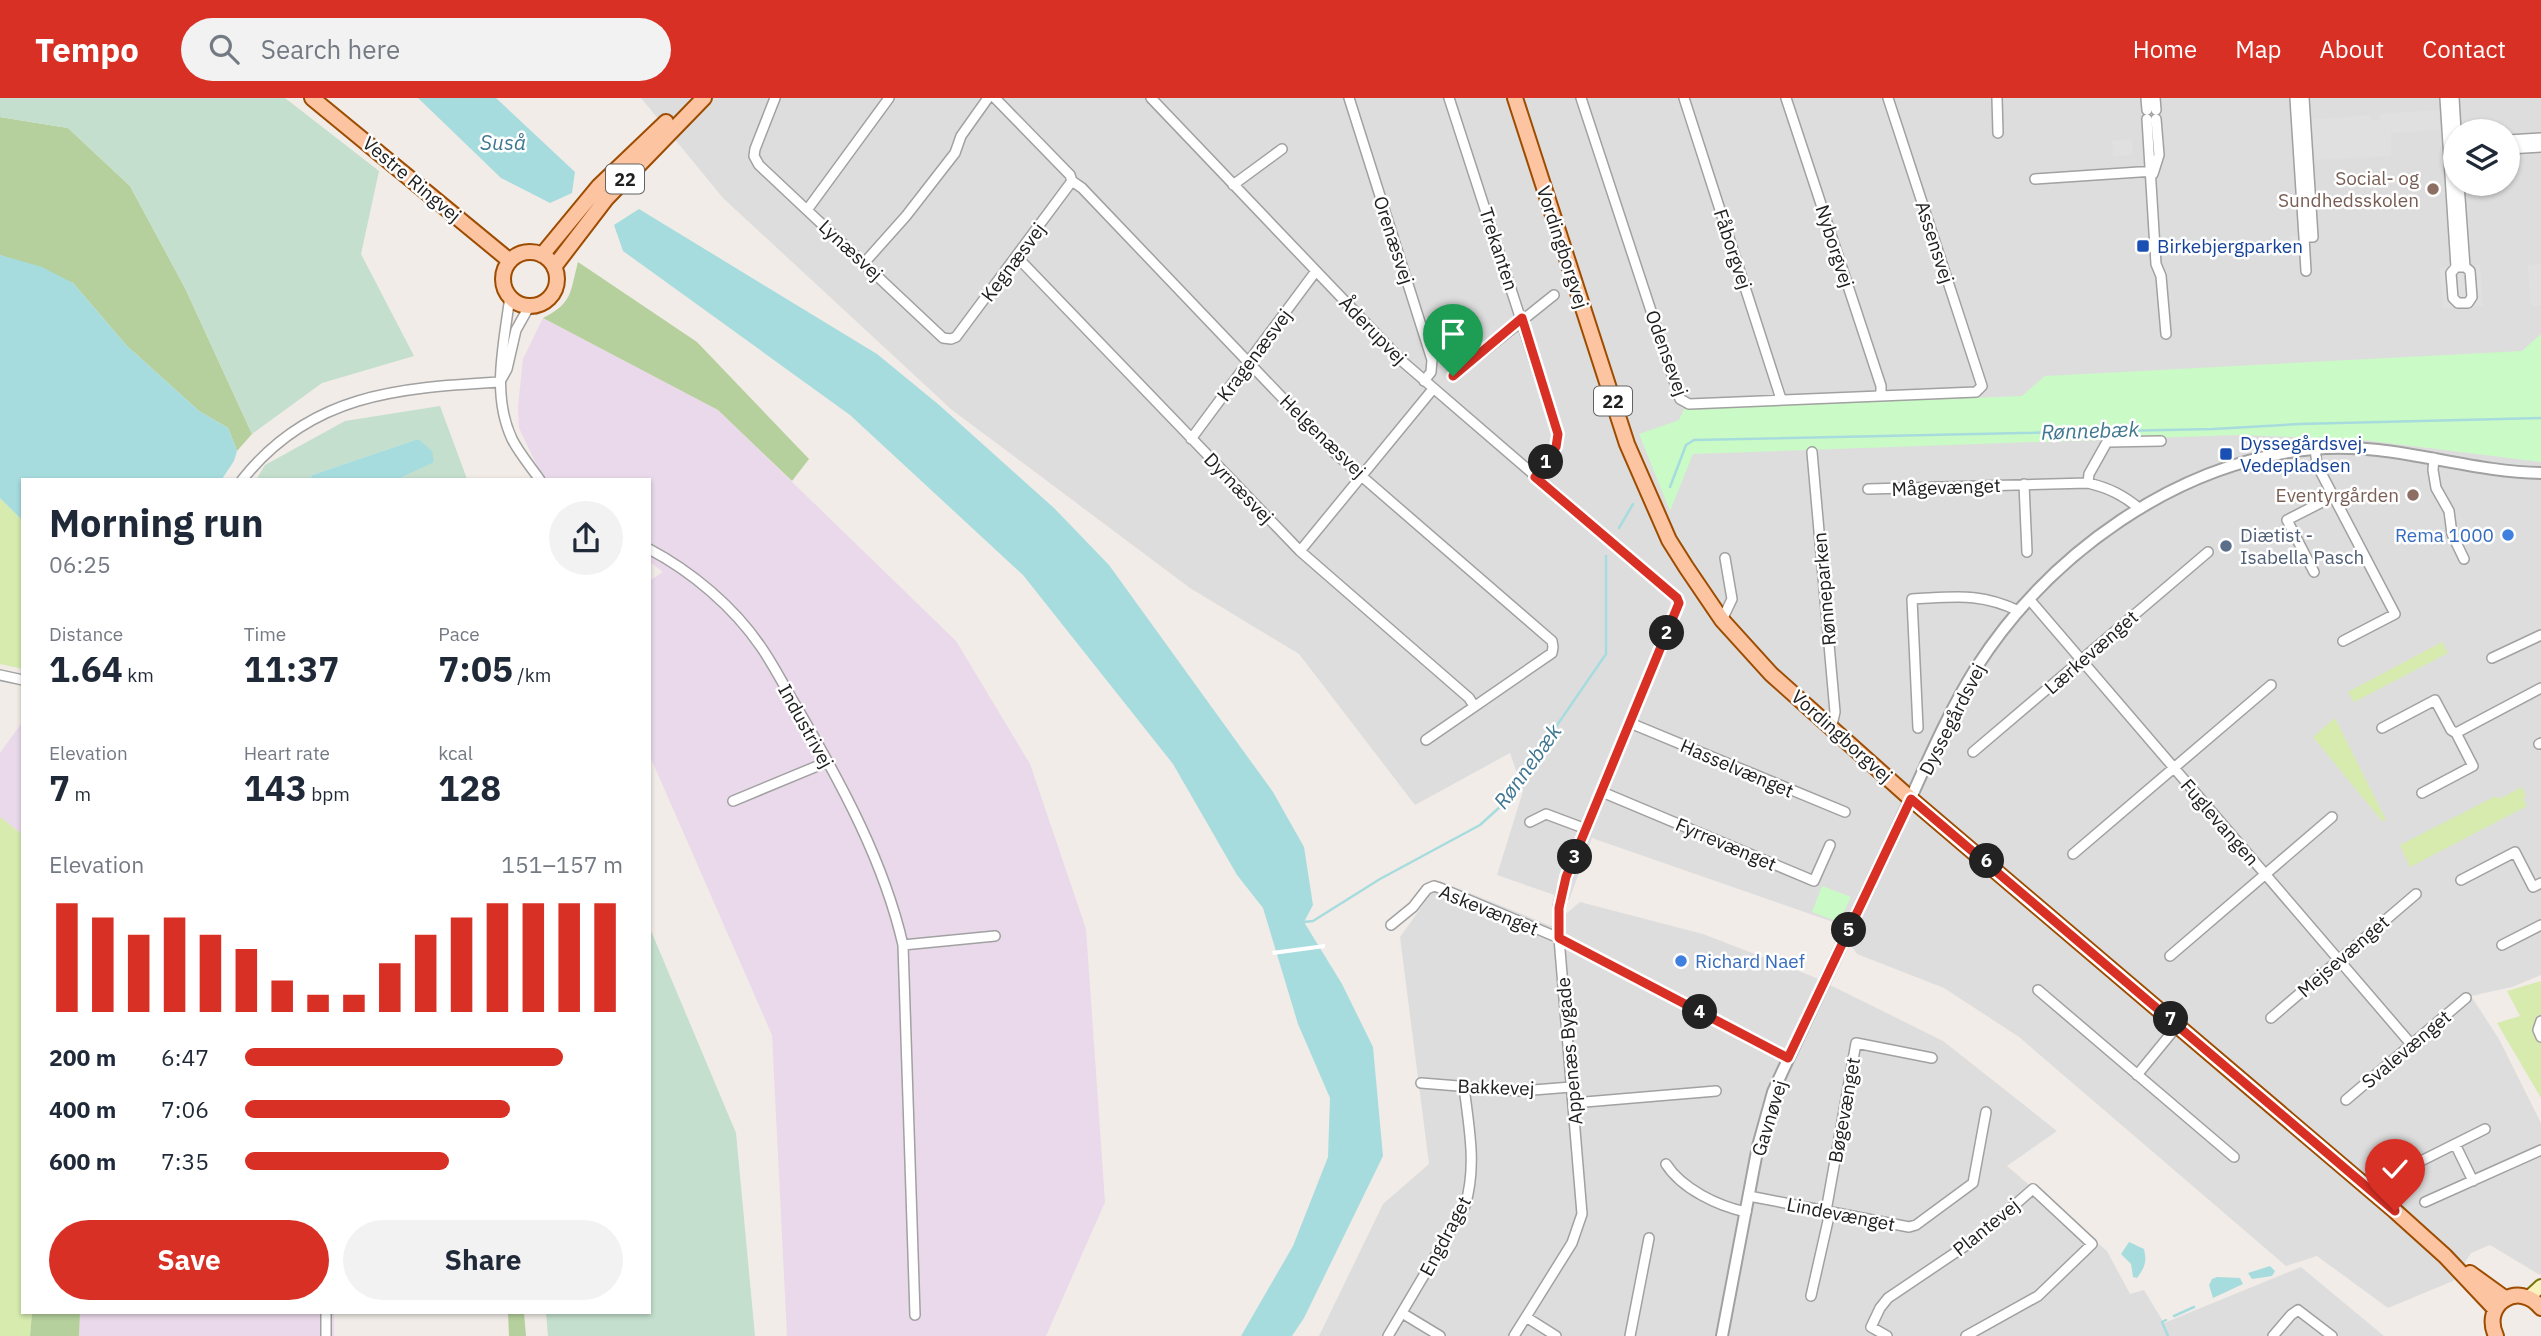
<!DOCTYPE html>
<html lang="en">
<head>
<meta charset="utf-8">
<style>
  :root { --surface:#fff; --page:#f2f2f3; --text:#1f2937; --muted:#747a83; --accent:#d93025 }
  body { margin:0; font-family:"IBM Plex Sans",sans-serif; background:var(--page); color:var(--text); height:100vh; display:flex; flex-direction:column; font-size:26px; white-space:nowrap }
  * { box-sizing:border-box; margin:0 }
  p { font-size:23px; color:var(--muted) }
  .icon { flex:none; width:38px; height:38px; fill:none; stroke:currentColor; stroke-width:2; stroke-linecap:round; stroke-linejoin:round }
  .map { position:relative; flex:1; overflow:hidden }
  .drawer { position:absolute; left:21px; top:380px; width:630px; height:836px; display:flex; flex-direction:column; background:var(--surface); border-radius:0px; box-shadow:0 2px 5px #0004 }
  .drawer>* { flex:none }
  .tools { position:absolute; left:2443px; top:21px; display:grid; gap:14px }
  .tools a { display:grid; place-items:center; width:77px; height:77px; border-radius:50%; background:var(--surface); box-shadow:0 2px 5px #0004; font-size:35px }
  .pin { position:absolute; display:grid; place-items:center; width:60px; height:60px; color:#fff; margin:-72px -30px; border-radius:50% 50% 50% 0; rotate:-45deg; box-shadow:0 0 7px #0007 }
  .pin .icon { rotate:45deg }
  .km { position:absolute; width:35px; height:35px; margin:-18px; border-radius:50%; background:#222; color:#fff; font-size:19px; line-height:35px; text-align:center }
  .round { display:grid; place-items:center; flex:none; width:74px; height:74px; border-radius:37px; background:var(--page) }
  .overview { display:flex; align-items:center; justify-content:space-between; height:119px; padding:0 28px }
  h1 { font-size:38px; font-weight:700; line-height:52px }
  .metrics { display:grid; grid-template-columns:repeat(3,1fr); gap:10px; height:119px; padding:7px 28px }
  .metrics div { display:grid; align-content:center }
  .metrics b { font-size:35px; font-weight:700 }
  .metrics small { font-size:19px; font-weight:400 }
  .metrics p { font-size:19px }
  .chart { height:196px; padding:14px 28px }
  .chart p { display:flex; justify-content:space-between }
  .chart svg { width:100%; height:126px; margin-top:7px; stroke:var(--accent); stroke-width:6 }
  .button { display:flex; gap:14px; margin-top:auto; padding:14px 28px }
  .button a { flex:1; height:80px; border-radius:42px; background:var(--accent); color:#fff; font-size:28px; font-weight:700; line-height:80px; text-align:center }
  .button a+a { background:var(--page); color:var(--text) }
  ul { padding:0 28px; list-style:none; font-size:23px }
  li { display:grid; grid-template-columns:112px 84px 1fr; align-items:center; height:52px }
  li i { height:18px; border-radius:9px; background:var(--accent) }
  header { display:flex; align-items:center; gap:42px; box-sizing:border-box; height:98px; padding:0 35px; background:var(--accent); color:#fff }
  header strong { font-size:33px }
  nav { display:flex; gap:38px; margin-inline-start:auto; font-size:24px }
  .search { width:490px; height:63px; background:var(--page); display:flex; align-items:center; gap:18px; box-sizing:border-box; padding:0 24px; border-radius:38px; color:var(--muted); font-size:26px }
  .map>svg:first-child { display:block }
  .residential { fill:#deddde; fill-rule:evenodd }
  .industrial { fill:#ead9ea }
  .grass { fill:#d6ebad }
  .forest { fill:#b5d09c }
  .wetland { fill:#c4dfcd }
  .park { fill:#cafac5 }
  .parking { fill:#e0e0e0 }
  .water { fill:#a7dcde }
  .pier { fill:#fff }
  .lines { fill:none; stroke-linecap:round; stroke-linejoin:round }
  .stream { stroke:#a7dcde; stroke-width:2.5 }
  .minor-casing { stroke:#a1a1a1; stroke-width:12 }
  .tertiary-casing { stroke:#a1a1a1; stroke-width:14 }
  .secondary-casing { stroke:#7a7205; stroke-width:16 }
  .primary-casing { stroke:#9d4c00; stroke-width:18 }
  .minor { stroke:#fff; stroke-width:9 }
  .tertiary { stroke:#fff; stroke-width:10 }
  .secondary { stroke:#faf2bc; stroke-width:12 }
  .primary { stroke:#fcc4a1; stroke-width:14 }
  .route-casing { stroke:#fff; stroke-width:14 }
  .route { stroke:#d93025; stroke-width:9 }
  .education-dot { fill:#8d6e63; stroke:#fff; stroke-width:2.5 }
  .transit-dot { fill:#1a4fb4; stroke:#fff; stroke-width:2.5 }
  .shop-dot { fill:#3f7fe0; stroke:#fff; stroke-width:2.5 }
  .service-dot { fill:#5c6f8a; stroke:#fff; stroke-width:2.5 }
  .labels { text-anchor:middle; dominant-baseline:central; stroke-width:5; stroke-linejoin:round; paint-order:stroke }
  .shield { fill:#fff; stroke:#636363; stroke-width:2 }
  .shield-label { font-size:18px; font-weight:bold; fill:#202020 }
  .education-label { font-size:19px; fill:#785e54; stroke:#fff; text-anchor:end }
  .street-label { font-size:19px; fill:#202020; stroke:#fff }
  .transit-label { font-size:19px; fill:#164399; stroke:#fff; text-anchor:start }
  .service-label { font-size:19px; fill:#4e5e75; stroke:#fff; text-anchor:start }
  .shop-label { font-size:19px; fill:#366cbe; stroke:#fff; text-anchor:end }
  .water-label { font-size:21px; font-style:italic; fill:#3f7791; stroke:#fff }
</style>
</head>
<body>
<header>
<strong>Tempo</strong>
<div class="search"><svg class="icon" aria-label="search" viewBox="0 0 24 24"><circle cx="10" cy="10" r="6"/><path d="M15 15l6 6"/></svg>Search here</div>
<nav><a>Home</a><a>Map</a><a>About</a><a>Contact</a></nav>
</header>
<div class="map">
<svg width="2541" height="1238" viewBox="0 0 2541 1238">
  <rect width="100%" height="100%" fill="#f1ece7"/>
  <path class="residential" d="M641,0h1900v877l-29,12 -41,9 28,43 42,84v150l-1,2 -50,-30 -19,8 -18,28 -65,27 -71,-52 -31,10 -267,-229 -75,-49 -87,-34 -21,-31 -244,-85 -23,62 -72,-25 26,-84 -13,-38 -95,52 -116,-151 -109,-66 -238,-178 -229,-212zM2455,33h53v53h-53z
    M1440,783l111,45 29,-24 123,32 111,43 129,64 114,90 -50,35 100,85 23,43 14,-4 20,33 137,-56 83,69h-1065l64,-132 46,-40 -29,-227z"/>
  <path class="industrial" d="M543,220l175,92 238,231 74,123 56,165 19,273 -59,134h-259l-15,-301 -123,-281v-173l14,-9 -14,-11v-81l-101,-1 -9,-9 -20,-42 -1,-21 5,-48z
    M23,623v114l-23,-18v-64z
    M80,1215h254v23h-255z"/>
  <path class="grass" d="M0,400l23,23v148l-23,-5z
    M2442,544l6,11 -94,49 -6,-10z
    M2335,620l51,102 -4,1 -69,-84z
    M2522,689l4,9 -3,2 4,8 -117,61 -10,-22 96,-49 3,3z
    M0,719l23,18v477l9,1 -2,23h-30z
    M2541,883v117l-44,-75 23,-7 -13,-25z"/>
  <path class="forest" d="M0,19l68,11 62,58 55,102 67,146 -15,17 -9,-23 -29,-17 -72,-65 -54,-63 -73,-28z
    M578,164l119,80 112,117 -17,22 -74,-71 -175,-92c30,-15 27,-26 35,-56z
    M32,1215h48l-1,23h-49z
    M508,1215h16l2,23h-17z"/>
  <path class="wetland" d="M0,0h285l94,73 -18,83 53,102 -92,27 -70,51 -67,-146 -55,-102 -62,-58 -68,-11z
    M440,308l27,73h-69l36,-18 -16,-22 -106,36 -2,4 -54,1 9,-15 80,-44z
    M649,828l87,207 19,203h-207l-2,-23 103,-1z"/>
  <path class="park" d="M2541,236v128l-186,-23 -117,-4 -545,19 -23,57 -31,-77 40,-14 5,-11 338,-13 23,-20 477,-25z
    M1822,788l29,11 -12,25 -27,-10z"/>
  <path class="parking" d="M2439,12l1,20 -49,3v23l-76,4 -2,-28 -5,-12 62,-5 1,5h8l1,-6z
    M2132,41l1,16 -20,1 -1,-15z
    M2301,137l1,18 -12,1 -1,-18z
    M2541,166v41l-10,1 -3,-41z
    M2480,167l3,41 -40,2 -3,-40z"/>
  <path class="water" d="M418,0h78l79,74 -3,21 -22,10 -49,-25z
    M639,111l238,145 61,50 116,104 55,57 164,227 31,55 9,58 -9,17 38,62 31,63 10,109 -79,162 -12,18h-51l52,-90 35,-89 2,-59 -32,-74 -35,-116 -26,-33 -64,-111 -150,-189 -173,-160 -227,-164 -9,-26z
    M0,157l42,12 31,16 54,63 72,65 29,17 9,23 -3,10 -12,18 -199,1v41l-23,-23z
    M418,341l14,12 2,11 -36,17h-88l2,-4z
    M2129,1144l15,7c3,13 1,18 -7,29l-4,-1 -2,-13 -10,-10z
    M2270,1168l5,5 -3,5 -20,3 -4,-6z
    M2217,1179l23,1 3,6 -30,14 -4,-13 3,-6z"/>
  <path class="pier" d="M1325,846v4l-52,7 -1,-4z"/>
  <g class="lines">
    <path class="stream" d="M1670,389l16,-42 8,-5 519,-11 86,-5 242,-6
      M1619,430l14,-24
      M1304,824l9,-1 67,-42 100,-54 22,-20 104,-151v-98
      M2174,1218l20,-9
      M2166,1222l-4,2 6,14"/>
    <g class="minor-casing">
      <path id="minor" d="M775,0l-20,51 -1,7 5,9 184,173 8,1 5,-2 116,-156
        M995,0l75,77 2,6 10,7 254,266 216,187 1,6 -1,6 -126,87
        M1151,0l251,263 275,237 2,5 -117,287 -4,17 1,31 23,276 -10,29 -58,93
        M1349,0l83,262 -1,12 -7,9
        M1449,0l109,336 -2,13 -21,30
        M1581,0l99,301 9,5 287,-12 6,-6 -94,-288
        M1684,0l97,301
        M1786,0l95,288v9
        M1997,0l1,35
        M2146,0l1,12
        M2155,0l1,12
        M2295,0l9,139
        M2304,0l9,139h-9l2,34
        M2445,0l11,169 -5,6 2,25 5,5h10l4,-6 -2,-26 -5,-4h-9
        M2454,0l2,33
        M2147,21l9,145 5,12 5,58
        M2508,42l33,-2
        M2508,51l33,-2
        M2153,76l6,-19 -3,-36
        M2035,81l119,-8
        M2459,86l6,83
        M1233,87l49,-36
        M807,112l82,-112
        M1017,159l283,294 169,147 5,8
        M865,164l41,-46 49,-63 6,-17 27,-38
        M510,198c-6,48 -19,98 2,143 7,14 19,28 28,41
        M1453,278l101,-81
        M502,280l5,-9 9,-39 14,-25
        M1191,341l125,-168
        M2315,350l2,17 78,149 -52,27
        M1812,354l23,260 -3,13
        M2434,360l-1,12 3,18 13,23 3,23 12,25
        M242,382c68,-86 155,-92 257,-98
        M2088,385l1,-9 18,-32 54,-1
        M2024,386l3,68
        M1868,391l220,-6c21,5 35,12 52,26
        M649,451c42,22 85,58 112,98 14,20 25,43 38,64 43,74 85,151 104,234l12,370
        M1300,453l133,-162
        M2314,474l-27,-52 47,-24
        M2029,501l382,445
        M1722,522l10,-21 -7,-41
        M2492,560l49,-23
        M0,577l23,5
        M1630,625l215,89
        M1918,630l-6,-129c43,-2 67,-7 107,12
        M2382,630l53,-28 16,30 5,3 85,-45
        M2539,646l2,-1
        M1973,654l235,-200
        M1602,694l212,89 16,-36
        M2422,695l51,-27 -17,-33
        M733,703l94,-39
        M1530,724l16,-8 40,15
        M2073,756l198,-169
        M2461,782l54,-28 18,35 8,-4
        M1391,827l22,-18 14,-18 7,-3 6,2 119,50 230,120
        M903,847l92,-9
        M2502,847l39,-20
        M2170,858l162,-139
        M2038,892l196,167
        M2271,920l145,-124
        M2541,923l-3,9 3,7
        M2137,977l41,-50
        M1421,985l100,8 50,-4
        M2346,1002l120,-102
        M1573,1005l143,-12
        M2455,1046l18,37
        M2421,1063l64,-32
        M1666,1066c16,25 52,42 80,48
        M1749,1098l160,31 7,-2 57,-42 13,-71
        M2425,1104l116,-52
        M1826,1113l30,-168 76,15
        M1811,1198l19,-84
        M326,1214v24
        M1402,1215l38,23
        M1526,1219l30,19
        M1388,1238l77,-130c12,-40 4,-78 -1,-119
        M1630,1238l19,-98
        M1887,1238l-16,-9 9,-19 8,-10 89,-60 56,-49 59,55 -54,52 -72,40
        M2273,1238l18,-21 7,-5 34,26"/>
    </g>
    <g class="tertiary-casing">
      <path id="tertiary" d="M1722,1238l36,-190 15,-54c39,-85 79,-169 119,-253 27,-57 51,-118 84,-171 73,-114 200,-206 337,-219 77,-8 152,23 228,24"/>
    </g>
    <g class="secondary-casing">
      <path id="secondary" d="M2529,1199l12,-11"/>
    </g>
    <g class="primary-casing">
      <path id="primary" d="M312,0l198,163
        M1515,0l112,346 42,96 17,27 36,53 49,54 140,125 484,412 50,45 50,53
        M503 181a27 27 0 1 1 54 0a27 27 0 1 1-54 0Z
        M542,157l57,-69 67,-64
        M554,169l52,-68 98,-101
        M2470,1175l36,26
        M2496,1238c-15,-32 23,-56 45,-28"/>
    </g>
    <use href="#minor" class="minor"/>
    <use href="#tertiary" class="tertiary"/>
    <use href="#secondary" class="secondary"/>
    <use href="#primary" class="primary"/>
  </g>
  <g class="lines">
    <g class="route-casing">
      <path id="route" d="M1453,278l69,-58 36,116 -2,13 -21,30 142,121 2,5 -113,274 -7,31v30l229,120 123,-259 484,412"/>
    </g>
    <use href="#route" class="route"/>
  </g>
  <g class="education-dot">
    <circle cx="2433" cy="91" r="7"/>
    <circle cx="2413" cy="397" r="7"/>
  </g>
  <g class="transit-dot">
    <rect x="2136" y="141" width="14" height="14" rx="3.5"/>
    <rect x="2219" y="349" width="14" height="14" rx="3.5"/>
  </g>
  <g class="shop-dot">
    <circle cx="2508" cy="437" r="7"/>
    <circle cx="1681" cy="863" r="7"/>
  </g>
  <circle class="service-dot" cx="2226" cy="448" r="7"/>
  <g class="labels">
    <g class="shield">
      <rect x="606" y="66.5" width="38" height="29" rx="5"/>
      <rect x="1594" y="288.5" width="38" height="29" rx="5"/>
    </g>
    <g class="shield-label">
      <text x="625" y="81">22</text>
      <text x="1613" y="303">22</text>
    </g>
    <g class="education-label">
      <text x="2419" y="80">Social- og<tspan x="2419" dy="22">Sundhedsskolen</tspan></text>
      <text x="2399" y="397">Eventyrgården</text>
    </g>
    <g class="street-label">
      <text transform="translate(412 81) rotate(40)">Vestre Ringvej</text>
      <text transform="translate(1394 142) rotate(72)">Orenæsvej</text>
      <text transform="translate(1935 144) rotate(72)">Assensvej</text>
      <text transform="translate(1835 148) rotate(72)">Nyborgvej</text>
      <text transform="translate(1563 149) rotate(72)">Vordingborgvej</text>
      <text transform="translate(1499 151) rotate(72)">Trekanten</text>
      <text transform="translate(1733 151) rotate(72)">Fåborgvej</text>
      <text transform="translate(851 152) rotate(43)">Lynæsvej</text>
      <text transform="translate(1013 164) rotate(-53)">Kegnæsvej</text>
      <text transform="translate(1373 232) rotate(46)">Åderupvej</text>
      <text transform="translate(1667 255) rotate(70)">Odensevej</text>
      <text transform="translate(1254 257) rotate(-53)">Kragenæsvej</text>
      <text transform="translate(1323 338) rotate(44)">Helgenæsvej</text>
      <text transform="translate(1946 389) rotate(-2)">Mågevænget</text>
      <text transform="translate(1239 390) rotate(46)">Dyrnæsvej</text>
      <text transform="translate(1824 491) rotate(-95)">Rønneparken</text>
      <text transform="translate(2091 554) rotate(-41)">Lærkevænget</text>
      <text transform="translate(1952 621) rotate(-63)">Dyssegårdsvej</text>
      <text transform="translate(806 628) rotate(61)">Industrivej</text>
      <text transform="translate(1842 638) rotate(42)">Vordingborgvej</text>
      <text transform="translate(1737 670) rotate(23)">Hasselvænget</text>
      <text transform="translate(2220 724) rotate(49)">Fuglevangen</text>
      <text transform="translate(1726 746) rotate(23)">Fyrrevænget</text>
      <text transform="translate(1489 812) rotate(22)">Askevænget</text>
      <text transform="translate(2343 858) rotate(-41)">Mejsevænget</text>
      <text transform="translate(2406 951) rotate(-40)">Svalevænget</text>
      <text transform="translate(1569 953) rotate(-95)">Appenæs Bygade</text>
      <text transform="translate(1496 989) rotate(2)">Bakkevej</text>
      <text transform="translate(1844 1012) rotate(-80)">Bøgevænget</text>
      <text transform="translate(1769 1020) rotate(-73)">Gavnøvej</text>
      <text transform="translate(1841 1116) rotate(11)">Lindevænget</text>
      <text transform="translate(1986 1129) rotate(-39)">Plantevej</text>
      <text transform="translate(1445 1138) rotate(-62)">Engdraget</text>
    </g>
    <g class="transit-label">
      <text x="2157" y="148">Birkebjergparken</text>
      <text x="2240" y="345">Dyssegårdsvej,<tspan x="2240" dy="22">Vedepladsen</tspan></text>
    </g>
    <g class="service-label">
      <text x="2240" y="437">Diætist -<tspan x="2240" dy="22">Isabella Pasch</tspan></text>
    </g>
    <g class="shop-label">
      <text x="2494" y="437">Rema 1000</text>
      <text x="1695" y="863" text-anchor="start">Richard Naef</text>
    </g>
    <g class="water-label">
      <text x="503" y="44">Suså</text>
      <text transform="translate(2090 332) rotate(-2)">Rønnebæk</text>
      <text transform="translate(1527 668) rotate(-54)">Rønnebæk</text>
    </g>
  </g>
</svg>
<div class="tools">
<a><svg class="icon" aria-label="layers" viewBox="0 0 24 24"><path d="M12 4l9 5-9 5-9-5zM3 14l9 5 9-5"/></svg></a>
</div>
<div class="pin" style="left:1453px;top:278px;background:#1e9e55"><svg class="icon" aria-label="arrive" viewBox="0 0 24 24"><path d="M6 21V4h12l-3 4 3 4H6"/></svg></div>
<div class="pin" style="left:2395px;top:1113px;background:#d93025"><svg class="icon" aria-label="check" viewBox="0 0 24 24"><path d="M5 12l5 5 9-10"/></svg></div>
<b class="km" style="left:1546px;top:364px">1</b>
<b class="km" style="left:1667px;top:535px">2</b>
<b class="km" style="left:1575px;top:759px">3</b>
<b class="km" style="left:1700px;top:914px">4</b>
<b class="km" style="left:1849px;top:832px">5</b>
<b class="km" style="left:1987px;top:763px">6</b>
<b class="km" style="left:2171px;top:921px">7</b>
<section class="drawer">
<div class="overview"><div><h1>Morning run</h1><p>06:25</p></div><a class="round"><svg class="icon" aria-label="share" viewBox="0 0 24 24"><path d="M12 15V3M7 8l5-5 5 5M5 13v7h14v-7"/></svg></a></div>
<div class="metrics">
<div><p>Distance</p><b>1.64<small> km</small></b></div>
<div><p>Time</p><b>11:37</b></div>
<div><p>Pace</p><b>7:05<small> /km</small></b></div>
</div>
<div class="metrics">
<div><p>Elevation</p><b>7<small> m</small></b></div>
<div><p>Heart rate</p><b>143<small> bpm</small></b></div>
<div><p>kcal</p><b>128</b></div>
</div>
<div class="chart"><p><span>Elevation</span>151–157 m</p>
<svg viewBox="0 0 160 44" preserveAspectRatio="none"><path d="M5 44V6M15 44V11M25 44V17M35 44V11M45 44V17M55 44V22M65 44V33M75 44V38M85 44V38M95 44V27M105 44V17M115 44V11M125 44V6M135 44V6M145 44V6M155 44V6"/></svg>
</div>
<ul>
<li><b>200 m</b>6:47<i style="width:84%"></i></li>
<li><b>400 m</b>7:06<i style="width:70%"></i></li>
<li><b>600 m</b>7:35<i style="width:54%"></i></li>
</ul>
<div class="button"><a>Save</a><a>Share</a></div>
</section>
</div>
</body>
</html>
